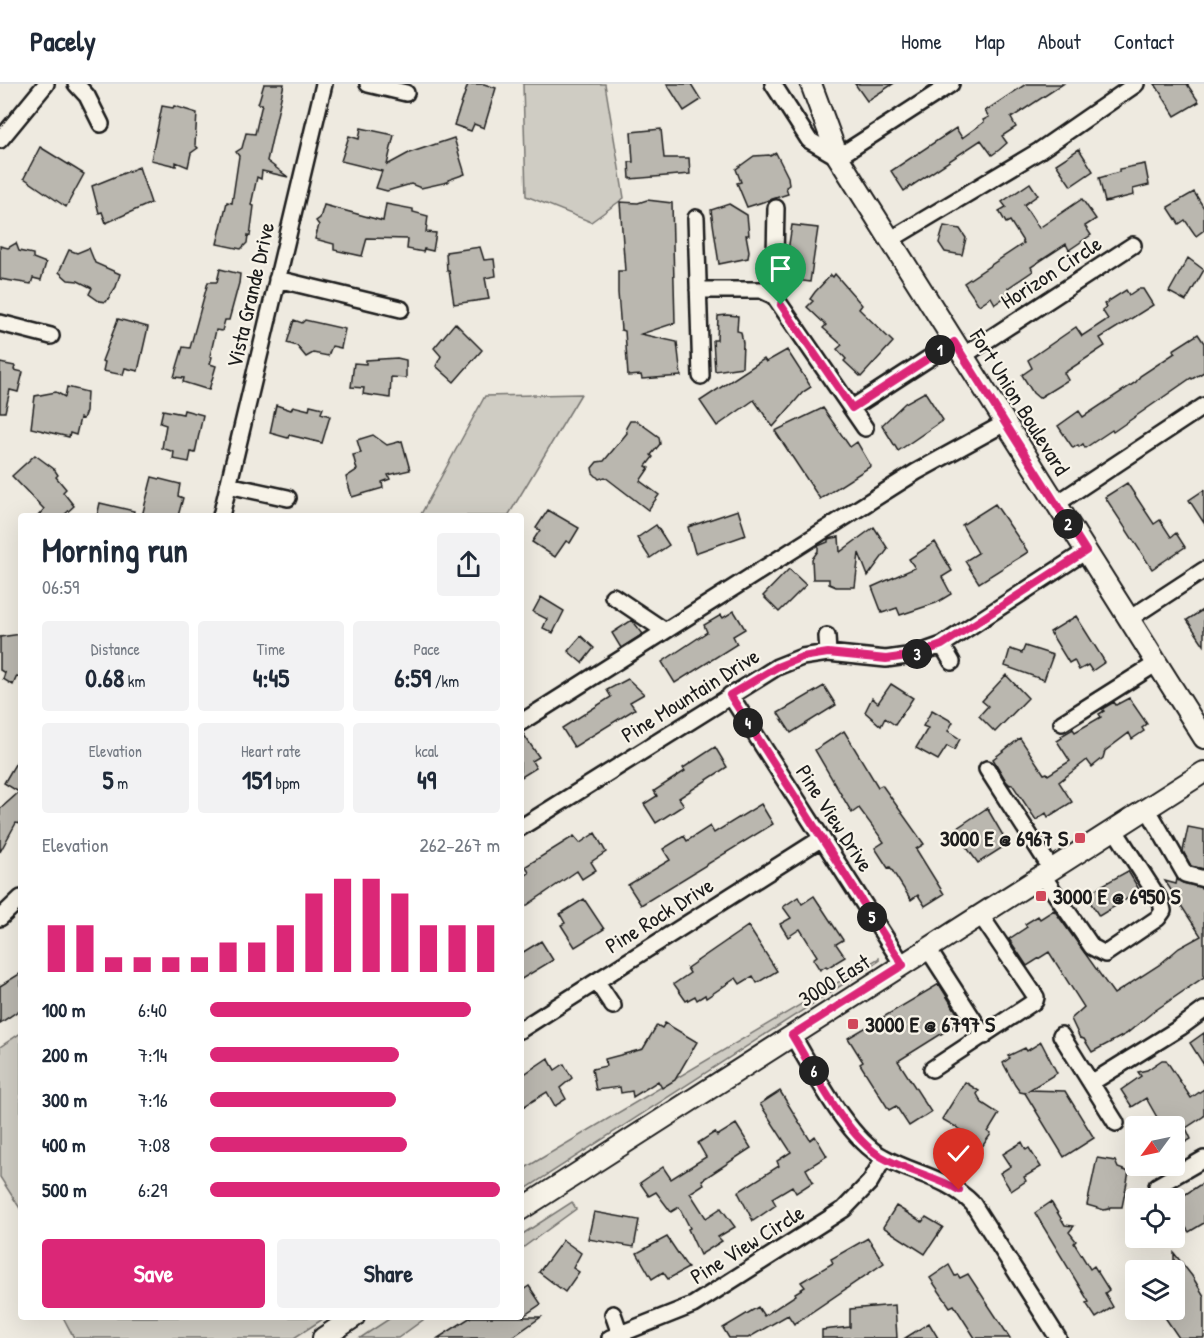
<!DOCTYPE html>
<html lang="en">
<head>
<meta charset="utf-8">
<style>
  :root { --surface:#fff; --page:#f2f2f3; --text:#1f2937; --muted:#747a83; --line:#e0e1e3; --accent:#db2777 }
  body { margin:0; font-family:"Patrick Hand",sans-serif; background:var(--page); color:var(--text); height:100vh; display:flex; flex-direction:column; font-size:22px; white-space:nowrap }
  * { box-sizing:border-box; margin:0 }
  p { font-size:20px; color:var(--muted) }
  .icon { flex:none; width:33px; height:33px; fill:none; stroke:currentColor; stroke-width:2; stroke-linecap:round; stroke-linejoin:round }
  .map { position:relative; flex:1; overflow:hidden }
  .sheet { position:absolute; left:18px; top:429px; width:506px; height:807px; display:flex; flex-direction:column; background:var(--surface); border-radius:6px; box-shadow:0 6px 24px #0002 }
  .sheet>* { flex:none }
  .needle { width:39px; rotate:237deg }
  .fabs { position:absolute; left:1125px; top:1032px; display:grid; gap:12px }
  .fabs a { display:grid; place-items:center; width:60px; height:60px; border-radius:6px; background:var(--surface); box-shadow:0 6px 24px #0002; font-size:30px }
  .pin { position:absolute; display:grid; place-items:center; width:51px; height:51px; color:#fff; margin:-62px -26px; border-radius:50% 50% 50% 0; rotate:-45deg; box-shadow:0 0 6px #0007 }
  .pin .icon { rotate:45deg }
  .km { position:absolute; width:30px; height:30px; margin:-15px; border-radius:50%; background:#222; color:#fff; font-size:16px; line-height:30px; text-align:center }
  .round { display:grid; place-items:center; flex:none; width:63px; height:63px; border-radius:6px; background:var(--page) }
  .overview { display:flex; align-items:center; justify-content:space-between; height:102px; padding:0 24px }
  h1 { font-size:33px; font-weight:700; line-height:45px }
  .stats { display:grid; grid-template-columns:repeat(3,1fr); gap:9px; height:102px; padding:6px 24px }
  .stats div { display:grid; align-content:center; border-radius:6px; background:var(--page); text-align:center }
  .stats b { font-size:26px; font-weight:700 }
  .stats small { font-size:16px; font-weight:400 }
  .stats p { font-size:16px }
  .chart { height:168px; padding:12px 24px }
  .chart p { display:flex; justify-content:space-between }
  .chart svg { width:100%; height:108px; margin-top:6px; stroke:var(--accent); stroke-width:6 }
  .primary-button { display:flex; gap:12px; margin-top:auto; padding:12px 24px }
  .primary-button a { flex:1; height:69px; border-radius:6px; background:var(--accent); color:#fff; font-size:24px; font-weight:700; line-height:69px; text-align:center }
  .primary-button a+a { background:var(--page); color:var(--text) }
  ul { padding:0 24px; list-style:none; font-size:20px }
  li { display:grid; grid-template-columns:96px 72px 1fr; align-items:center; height:45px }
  li i { height:15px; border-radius:8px; background:var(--accent) }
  header { display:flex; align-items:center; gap:36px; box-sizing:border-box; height:84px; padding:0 30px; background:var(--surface); border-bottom:2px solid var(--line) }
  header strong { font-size:28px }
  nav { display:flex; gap:33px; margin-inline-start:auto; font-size:21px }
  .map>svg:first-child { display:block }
  .green { fill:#cfccc3; stroke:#767470; stroke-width:1.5 }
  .building { fill:#bab7af; stroke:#1c1c1c; stroke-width:1.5 }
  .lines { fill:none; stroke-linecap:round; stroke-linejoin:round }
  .minor-casing { stroke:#1c1c1c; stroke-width:20 }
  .major-casing { stroke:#1c1c1c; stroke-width:24 }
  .minor { stroke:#f7f3e8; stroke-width:15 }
  .major { stroke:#f7f3e8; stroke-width:20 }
  .route-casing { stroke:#fff; stroke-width:12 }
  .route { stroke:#db2777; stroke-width:8 }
  .poi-dot { fill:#d1495b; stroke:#f7f3e8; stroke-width:2 }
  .labels { text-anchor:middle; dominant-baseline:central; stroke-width:4.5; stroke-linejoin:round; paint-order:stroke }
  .street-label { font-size:22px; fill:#1c1c1c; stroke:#f7f3e8 }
  .poi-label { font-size:22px; font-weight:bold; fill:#1c1c1c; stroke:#f7f3e8; text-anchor:start }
</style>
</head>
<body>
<header>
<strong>Pacely</strong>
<nav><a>Home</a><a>Map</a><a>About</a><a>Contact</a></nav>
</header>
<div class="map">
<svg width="1204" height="1254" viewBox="0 0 1204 1254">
  <rect width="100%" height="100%" fill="#eeeae0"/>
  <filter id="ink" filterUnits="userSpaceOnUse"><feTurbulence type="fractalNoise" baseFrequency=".0167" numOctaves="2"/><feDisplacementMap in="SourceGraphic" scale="12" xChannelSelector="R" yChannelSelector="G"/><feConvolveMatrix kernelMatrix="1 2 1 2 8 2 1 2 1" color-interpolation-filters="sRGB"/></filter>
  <g filter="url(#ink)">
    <path class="green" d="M523,0h82l19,114 -33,24 -65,-26z
      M581,310l-73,122h-88l65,-120z
      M879,874v3l-358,231 -1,-21z
      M21,949v177l-21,-33v-130z
      M572,1118l4,7 -55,40v-14z
      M63,1233h263l-32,21h-220z
      M392,1233h35l-29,21h-38z"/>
    <path class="building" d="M264,0h20l-17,77 21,16 -26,-6 -1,8 -4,-2 -6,28 3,1 -4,30 -2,-1 -1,8 -6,6 -24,-5 10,-42 5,1 7,-47 -3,-4 6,-4 4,-15 9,1 7,-30h-4z
      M468,0h16l12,4 -12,40 -10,-4 -3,7 -17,-6z
      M667,0h24l10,16 -17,11z
      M855,0h38l-26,17z
      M1026,0h37l-52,34 5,9 -14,9 5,7 -8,7 -7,5 -11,-15 -77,51 -13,-20 65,-43 6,10 22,-16 -1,-2 6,-3 -4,-6z
      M1155,0h32l12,18 -24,14z
      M162,22l11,2 1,-2 23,7 -2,32 3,3 -7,5 -3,14 -12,-5v4l-25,-6z
      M361,44l33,7 -7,30 22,-12 45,-15 11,36 -17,6v2l-27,6 -10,-4 -24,7 -11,-3 6,-17 -41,-10 8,-25 10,3z
      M661,45l3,29h25l1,16 -60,5 -1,-17h4l-2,-30z
      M40,63l44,27 -18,33 -42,-29z
      M1079,65l14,22 -22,15 -15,-22z
      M776,69l12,24 1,8 -3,2 2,7 -41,13 -10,-24 4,-1 -5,-13 18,-13 15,-1 1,1z
      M1145,80l4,21 -16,4 1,6 -29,7 -6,-24 20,-6v-3z
      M139,83l12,36 -45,20 -4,-11 -3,1 -7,-27z
      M1030,99l8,12 -14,10 15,23 43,-29 14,20 -11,7 6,9 -22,15 -3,-6 -35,23 2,4 -25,17 3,5 -16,11 -4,-7 -12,8 -15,-22 60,-40 -14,-22 -4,2 -7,-12 7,-4 -4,-5z
      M1194,108l10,16v22l-8,6 -11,-16 -6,4 -11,-17z
      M647,116l25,3 3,120 -34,11 36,8 4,34 -39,3 -1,-4 -13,1 -3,-45 -4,-1 -3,-37v-22h7l-5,-69 18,1z
      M386,120l27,5v3l15,4 -2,16 10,1 -3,18 -9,-2 -1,3 -16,-3 1,-10 -41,-1 -5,18 -28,-6v-6l-19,-5 4,-14 -3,-4 4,-3 4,-13 59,16z
      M729,120l18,11 2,20h-3l3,16 -1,7 -29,6 -8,-54z
      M792,141l26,3 -8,54 -20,-3 1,-16h-3l-1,-6z
      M944,142l16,3 6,9 -4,17 -17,-3 -6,-9z
      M16,159l3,8 14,3v4l13,5 -5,17 -8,-2 -2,6 -31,-5v-33l8,2z
      M480,163l4,13 10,-1 2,17 -11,2 4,21 -35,5 -5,-33h-2l-1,-19z
      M89,164l6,15 25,11 -4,13 -10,15 -7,-1 -10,-7 3,-6 -14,-7 -10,-1 -9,-8 10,-22 8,3z
      M1188,174l16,12 -18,31 -17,-9z
      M220,185l20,5 -1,9 -10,37h-4l-3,11 -6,-1 -6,26 2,1 -2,7 6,2 -7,24 -26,-8 1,-4 -10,-1 9,-30 7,1 18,-66h9z
      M835,190l27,31 -3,4 34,33 -32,35 -17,-16 2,-2 -9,-10 5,-4 -19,-17 3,-3 -19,-18 6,-6 -3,-2 5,-7 16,-17 2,2z
      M1138,205h5l10,16 -53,33 5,8 -41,27 4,7 -29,18 -6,-5 -11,-18 10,-7 -4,-8 48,-33 6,9 26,-17 -6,-9 4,-3 -2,-3 22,-14 3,5z
      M727,231l11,1 -1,15 4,1 2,11 -1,24 -27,4 -2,-31h4l1,-24z
      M118,235l30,8 -10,44 -13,-3 -2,7 -20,-4 2,-9 -3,-1z
      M294,236l8,3 3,-3 40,9 -4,19 -9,-2 -4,10 -15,-3 -7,4 -9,-11 -10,-3z
      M455,239l27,27 -28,32 -18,-16 5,-10 -7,-8z
      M1198,250l6,9v29l-12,7 -1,-1 -78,54 -1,-2 -27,18 -2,-4 -4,3 -1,-2 -5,3 -15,-22 21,-15 4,6 53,-35 4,-6 35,-23 -2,-3z
      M787,266l24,37 -8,5 -30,35 -19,-27 -37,26 -17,-25 64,-42 2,3z
      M397,274l9,2v18l-15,-1 -1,21 -27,-4 1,-6 -13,-1 3,-24 12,1v-4z
      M0,279l15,3 -1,4 9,2 -5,20 -8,-2 -5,22h-5z
      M67,303l20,5 -1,19 -3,8 -3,-1 -4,17 -6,-2 -1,4 -38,-9 4,-32 21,-4 9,5z
      M925,308l18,28 -45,31 -16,-26 23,-22z
      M276,321l15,5 2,-4 16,4 1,-5 13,3 -2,5 9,3 -8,27 -33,-8 -1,3 -18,-5z
      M823,324l27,39 7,-5 14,24 -51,33 -45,-68z
      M163,326l20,4 1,-4 19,5 -8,38 -4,-1 -2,10 -16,-3 1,-7 -12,-4 4,-23 -6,-2z
      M630,337h7l22,16 1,7 -9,11 2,2 -7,9 3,2 -9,13 19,14 -11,15 -43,-33 -6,2 -6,-6 -1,-5 5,-6 7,-1 23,-28 -1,-5z
      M373,351l14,10 15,-4 8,29 -22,5 2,4 -8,3 1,6 -31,9 -6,-20 11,-7 -4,-15 8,-2 -4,-13z
      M35,371l19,14 4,6 -2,2 10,12 -3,3 11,14 -11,10h-25l6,-7 -32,-33z
      M152,393l28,7 -2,12 5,2 -5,18h-36z
      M1127,399l27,41 6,-4 11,17 5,-4 9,14 -33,22 -47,-72z
      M1204,406v33l-15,-23z
      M100,419l34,8 -1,5h-36z
      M995,420l33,48 -49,31 -14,-22 13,-8 -16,-28z
      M548,426l31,18 -9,15 -4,-2 -11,16 -23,-15 8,-12 -4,-2z
      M738,426l8,25 -51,18 -7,-26z
      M656,441l13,20 -19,13 -13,-20z
      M874,443l14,22 -20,27 -9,-23 -4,34h-19l-7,-3v-5h-16l-1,-20 6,-8v-5l10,-4v-3l11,-2 1,15z
      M935,458l17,29 -10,6 9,17 -15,9 -36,12 -3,-7 -15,5 -10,-26 43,-19 -6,-9z
      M789,485l17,16 -27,27 -16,-16z
      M541,513l23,14 -11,22 -10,-5 4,-9 -14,-7z
      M1204,525v36l-17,-25z
      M734,527l11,18 -12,7 4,8 -62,39 -13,-21 45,-30 -3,-7 17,-10 2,3z
      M1076,532l29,46 -13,9 -4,-6 -9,5 -5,-10 -5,3 -19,-31z
      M632,536l11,14 -22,14 -9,-15z
      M21,550v45l-4,-3 -4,9 -10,-6 2,-6 -5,-3v-33z
      M581,552l13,12 -12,15 -14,-12z
      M1025,562l28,9 -9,25 -39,-14 5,-17 12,4z
      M1006,591l22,23 -33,34 -16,-16 9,-10 -6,-5z
      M628,595l16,15 -14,8 5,7 -61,38 -12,-19 49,-31 -4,-7z
      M891,600l22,14 -18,27 -10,-7 -4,8 -16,-14 7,-14 6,5z
      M824,602l12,19 -45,28 -13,-20z
      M1129,614l18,26 -5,4 2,3 -12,8 -3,-6 -24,18 -2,7 -11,9 -5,-7 -28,22 13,20 -24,15 -2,-4 -10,7 -24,-36 -2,1 -4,-4 -13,-22 27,-21 24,36 3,-1 1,2 22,-14 -13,-20 5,-3 -1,-2 12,-7 2,3 26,-15 -2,-3 5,-3 -2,-2 12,-7 2,3z
      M932,626l21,12 -5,9 12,8 -6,11 -7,-4 -9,14 -22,-12 12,-20 -5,-2z
      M844,647l34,56 4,-2 42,59 -8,5 28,45 -19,12 -7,-11 -7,5 -21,-33 -2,1 -13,-20 9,-6 -25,-34 -7,5 -37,-63z
      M522,648l17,25 -7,4 4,7 -16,10v-45z
      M715,663l12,20 -48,31 5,7 -28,18 -12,-19 13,-8 -3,-5 31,-20 -2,-3z
      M21,670v70l-5,-1 -16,29v-43l19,-17 -15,-9z
      M761,720l12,20 -132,81 -13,-20 42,-25 -7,-11 21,-13 3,5 23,-15 4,7z
      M987,724l21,36 -30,19 -24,-33z
      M1188,743l16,3v39l-13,-3 -8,-15z
      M595,749l11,19 -15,10 5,8 -14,9 -5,-8 -57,39v-31l9,-6 -3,-7 48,-30 6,7z
      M1128,787l12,20 -41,25 -12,-19 4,-2 -1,-3z
      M1177,795l6,4 21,5v89l-51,35 -27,22 -34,18 -8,-13 -4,-1 -9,-19 13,-12 -35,-55 -22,14 -18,-27 18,-12 -2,-3 13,-8 2,3 14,-9 60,84 45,-29 20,-17 22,-12 -36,-55 11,3z
      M814,812l29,44 -7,4 9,13 -18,11 -1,-2 -6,4 -7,-11 4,-3 -17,-27 -12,8 -8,-13 11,-6 -8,-11 15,-10 4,7z
      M584,815l20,30 -29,18 -14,-22 4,-2 -5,-9z
      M748,842l29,45 -20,12 -4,-7 -13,8 -4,-6 -30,20 -1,-3 -8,5 -2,-4 -9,5 -12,-17 16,-11 -3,-5z
      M541,857l12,19 -33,20v-26z
      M21,889v36l-21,14v-37z
      M939,900l23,37 -64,40 33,51 -22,14 -13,-20 -7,4 -29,-46 3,-2 -15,-24z
      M665,939l32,19 -22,38 -13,8 -4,-7 -25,16 -1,-6 -11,2 -1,-6 -24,3 -4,-21 14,-3 -1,-7 38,-10 14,-24 5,3z
      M1204,949v32l-14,-22z
      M1041,958l16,31 -28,17 36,1 29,47 -30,19 -39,-64 -5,-1 -5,-7 -12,-22 7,-5 -2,-2 17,-8 2,3z
      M548,974l7,12 9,-6 8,14 -12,10 6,11 -11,7 -8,-14 -27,17v-32z
      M1162,976h4l25,38 13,-9v27l-18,12 5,11 -17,10v-23h-12l-16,-28 -14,9 -11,-17 20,-14 -3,-4 9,-2z
      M965,998l14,9 -2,3 5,9 17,11 -11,18 3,2 -12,17 -21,-12 5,-8 -21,-12z
      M780,1007l30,49 5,-4 12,20 -21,13 7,13 -17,11 -4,-7 -20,12 4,7 -23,16 -15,-29 41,-26 -2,-5 14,-9 -31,-48z
      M736,1040l15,24 -49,32 2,4 -14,9 16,25 15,-10 14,19 -17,10 4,4 -22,14 -12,-26 2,-1 -11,-21 -8,5 -15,-20 -7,4 -9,-13 23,-16 8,12 35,-22 -8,-14 17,-11 2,4z
      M1022,1058l4,8 3,-2 12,19 -17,10 2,4 -15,10 -11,-18 11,-7 -8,-12z
      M1097,1074l18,3 3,7 11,4 -7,35h-12l-1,2 -5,1 -17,-5z
      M1204,1098v41l-15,9 -10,-14 -2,-5 3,-1 -5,-11z
      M1051,1118l14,23 9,1 -5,6 7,9 -2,2 16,26 4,-3 15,24 -4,3 8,14 -17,11 -10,-15 3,-1 -54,-89z
      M896,1122l26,16 4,-5 17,10 -18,27 -42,-27z
      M594,1128l45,8 -5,27 -46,-8z
      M667,1153l21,31 -20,11 -5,-7 -11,7 -15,-26z
      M868,1154l16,25 -90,61 -6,-9 -40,23h-19l-6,-10 35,-21 6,9 32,-21 -1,-2 10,-6 -4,-5 32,-19 -2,-4z
      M563,1156l18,13 -8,15 6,4 -14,20 -26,-20z
      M1174,1169l18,23 12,20v42h-25l-19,-28h14z
      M949,1181l6,11 3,-1 2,3 8,-4 42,64h-35l-21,-33 -4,2 -20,-29z
      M529,1202l12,18 -19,13h19l-30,21h-73l33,-21h49v-25z
      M895,1221l2,33h-75v-8l28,-3v-18z
      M929,1239l9,15h-33z"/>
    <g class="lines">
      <g class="minor-casing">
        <path id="minor" d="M76,0l11,12 14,28
          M368,0l38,9
          M773,0l36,56 29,17 113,-73
          M0,56l46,-56
          M696,134l5,158
          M890,156l149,-89 97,-67
          M277,195l124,30
          M698,206h63l13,6 91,132
          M768,208l7,-34 1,-50
          M0,239l51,13
          M963,272l170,-111
          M852,324l102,-66
          M228,401l60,13
          M1056,420l148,-98
          M221,432l103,-432
          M613,512l52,35
          M1129,535l75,-49
          M827,552l1,17
          M942,561l10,17
          M730,611l173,270
          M520,639l396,-251 89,-49
          M1062,639l95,-60
          M987,685l65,101
          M1147,724l38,66 19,5
          M520,744l257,-161 25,-10 26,-4 58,6 28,-4 28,-10 144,-94
          M1043,792l49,71 13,7 53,-36 5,-7 -2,-9 -47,-73
          M0,834l21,-20
          M928,865l56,87
          M597,898l16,24
          M520,946l302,-192
          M792,951c22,36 55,103 91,122 32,18 62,19 90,47l85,134
          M1061,951l55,88
          M932,985l103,-68 1,-4 -55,-81
          M1091,999l90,-56 23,-17
          M1157,1102l47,-27
          M613,1230l7,20
          M610,1254l83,-33 151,-96 26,-27 14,-24"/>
      </g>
      <g class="major-casing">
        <path id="major" d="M811,0l27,73 366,581
          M520,1126l684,-438
          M323,1254l31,-21"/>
      </g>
      <use href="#minor" class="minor"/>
      <use href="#major" class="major"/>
    </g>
  </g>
  <g class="lines" filter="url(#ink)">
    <g class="route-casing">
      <path id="route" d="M781,221l71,103 102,-66 132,209 -144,94 -28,10 -28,4 -58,-6 -26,4 -25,10 -47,28 173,270 -111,70c22,36 54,102 90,122 24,14 53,19 77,33"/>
    </g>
    <use href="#route" class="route"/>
  </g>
  <g class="poi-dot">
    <rect x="1074" y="748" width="12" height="12" rx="3"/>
    <rect x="1035" y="806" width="12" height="12" rx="3"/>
    <rect x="847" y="934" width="12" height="12" rx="3"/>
  </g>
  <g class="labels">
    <g class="street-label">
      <text transform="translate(1051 188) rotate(-33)">Horizon Circle</text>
      <text transform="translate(250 211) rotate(-77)">Vista Grande Drive</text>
      <text transform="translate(1020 318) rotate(58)">Fort Union Boulevard</text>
      <text transform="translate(690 611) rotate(-32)">Pine Mountain Drive</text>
      <text transform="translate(835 734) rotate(57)">Pine View Drive</text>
      <text transform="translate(659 831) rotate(-32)">Pine Rock Drive</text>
      <text transform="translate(834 896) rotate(-32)">3000 East</text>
      <text transform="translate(747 1160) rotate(-32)">Pine View Circle</text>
    </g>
    <g class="poi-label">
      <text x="1068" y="754" text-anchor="end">3000 E @ 6967 S</text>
      <text x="1053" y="812">3000 E @ 6950 S</text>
      <text x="865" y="940">3000 E @ 6797 S</text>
    </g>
  </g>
</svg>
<div class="fabs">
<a><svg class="needle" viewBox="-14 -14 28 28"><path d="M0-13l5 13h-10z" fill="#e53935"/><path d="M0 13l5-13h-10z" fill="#747a83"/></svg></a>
<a><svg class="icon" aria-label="locate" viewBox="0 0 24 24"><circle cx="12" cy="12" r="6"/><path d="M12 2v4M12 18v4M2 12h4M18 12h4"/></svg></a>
<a><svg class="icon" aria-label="layers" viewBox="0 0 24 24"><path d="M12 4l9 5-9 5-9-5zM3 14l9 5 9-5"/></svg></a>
</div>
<div class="pin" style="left:781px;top:221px;background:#1e9e55"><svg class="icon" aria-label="arrive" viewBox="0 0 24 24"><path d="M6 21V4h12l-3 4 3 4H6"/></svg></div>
<div class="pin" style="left:959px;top:1106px;background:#d93025"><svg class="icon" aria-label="check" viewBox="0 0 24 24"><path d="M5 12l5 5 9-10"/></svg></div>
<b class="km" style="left:940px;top:266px">1</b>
<b class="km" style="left:1068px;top:440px">2</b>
<b class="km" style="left:917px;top:570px">3</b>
<b class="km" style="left:748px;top:639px">4</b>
<b class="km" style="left:872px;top:833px">5</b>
<b class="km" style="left:814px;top:987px">6</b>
<section class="sheet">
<div class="overview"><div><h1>Morning run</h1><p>06:59</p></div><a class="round"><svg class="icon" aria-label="share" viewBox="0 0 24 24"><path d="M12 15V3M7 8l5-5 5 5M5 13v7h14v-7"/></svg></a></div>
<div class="stats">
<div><p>Distance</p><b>0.68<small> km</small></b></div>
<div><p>Time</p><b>4:45</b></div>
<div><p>Pace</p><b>6:59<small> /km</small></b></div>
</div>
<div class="stats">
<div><p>Elevation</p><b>5<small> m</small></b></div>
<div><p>Heart rate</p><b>151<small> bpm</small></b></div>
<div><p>kcal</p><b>49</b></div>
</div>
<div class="chart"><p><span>Elevation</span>262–267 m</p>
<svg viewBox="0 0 160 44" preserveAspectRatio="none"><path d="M5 44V25M15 44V25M25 44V38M35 44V38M45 44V38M55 44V38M65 44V32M75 44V32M85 44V25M95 44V12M105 44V6M115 44V6M125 44V12M135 44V25M145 44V25M155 44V25"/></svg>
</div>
<ul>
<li><b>100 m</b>6:40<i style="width:90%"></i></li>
<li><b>200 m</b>7:14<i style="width:65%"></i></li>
<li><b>300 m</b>7:16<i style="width:64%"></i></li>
<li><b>400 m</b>7:08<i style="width:68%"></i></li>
<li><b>500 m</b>6:29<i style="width:100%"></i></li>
</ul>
<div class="primary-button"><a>Save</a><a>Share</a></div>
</section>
</div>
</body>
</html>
